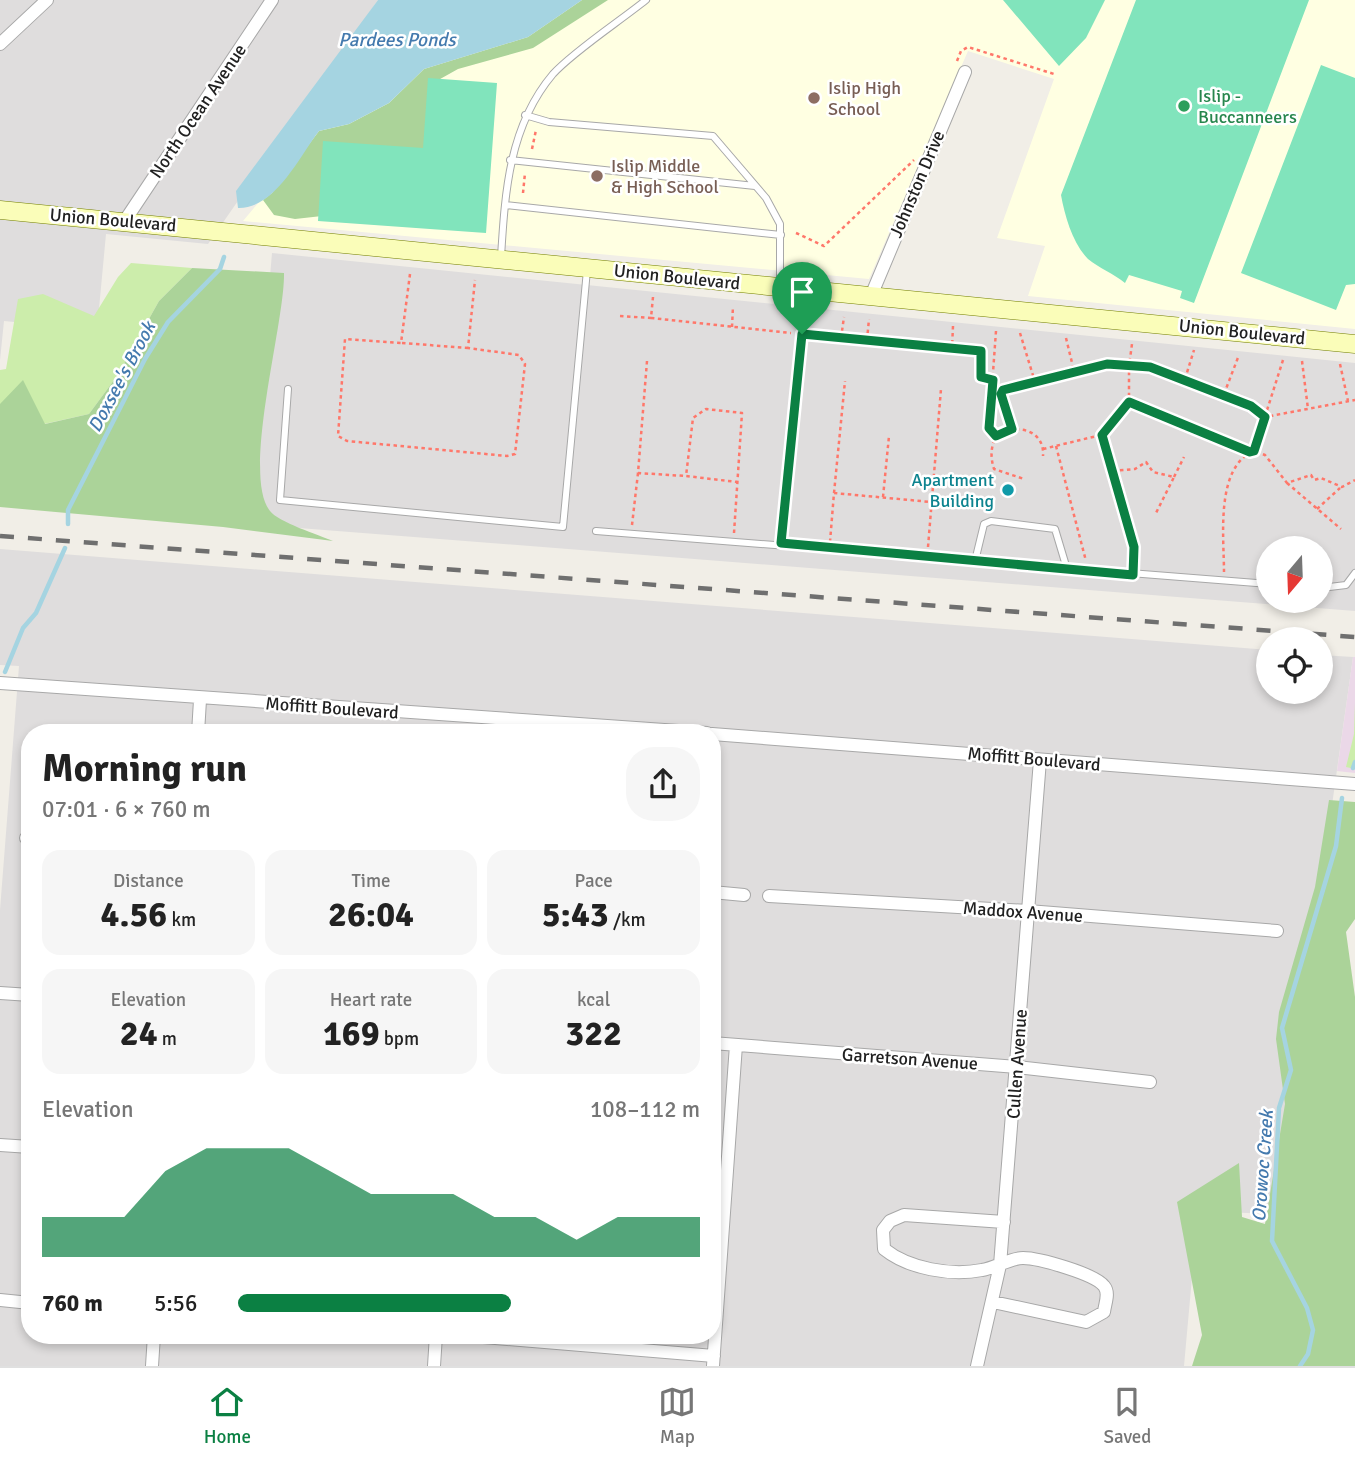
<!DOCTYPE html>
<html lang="en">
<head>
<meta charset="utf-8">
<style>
  :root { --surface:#fff; --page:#f6f6f6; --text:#222; --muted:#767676; --line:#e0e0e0; --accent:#0b8043 }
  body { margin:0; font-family:Signika,sans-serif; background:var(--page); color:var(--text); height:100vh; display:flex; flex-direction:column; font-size:26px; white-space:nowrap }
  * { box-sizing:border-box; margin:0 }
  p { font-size:23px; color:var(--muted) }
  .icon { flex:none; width:38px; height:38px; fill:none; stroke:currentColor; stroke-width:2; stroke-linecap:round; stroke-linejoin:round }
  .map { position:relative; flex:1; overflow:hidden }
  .sheet { position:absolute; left:21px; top:724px; width:700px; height:620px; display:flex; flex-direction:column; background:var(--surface); border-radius:28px; box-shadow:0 4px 10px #0003 }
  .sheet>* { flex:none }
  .needle { width:46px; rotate:199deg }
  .tools { position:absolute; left:1256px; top:536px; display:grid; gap:14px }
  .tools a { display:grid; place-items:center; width:77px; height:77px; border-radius:50%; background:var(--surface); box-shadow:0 4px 10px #0003; font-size:35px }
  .pin { position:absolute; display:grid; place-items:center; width:60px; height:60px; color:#fff; margin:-72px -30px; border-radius:50% 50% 50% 0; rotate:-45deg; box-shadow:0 0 7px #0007 }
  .pin .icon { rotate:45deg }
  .round { display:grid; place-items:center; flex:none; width:74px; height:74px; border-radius:28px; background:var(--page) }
  .overview { display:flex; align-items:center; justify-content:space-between; height:119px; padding:0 21px }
  h1 { font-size:38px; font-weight:800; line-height:52px }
  .metrics { display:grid; grid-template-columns:repeat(3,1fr); gap:10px; height:119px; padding:7px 21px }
  .metrics div { display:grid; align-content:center; border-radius:18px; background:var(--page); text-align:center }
  .metrics b { font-size:35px; font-weight:800 }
  .metrics small { font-size:19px; font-weight:400 }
  .metrics p { font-size:19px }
  .chart { height:196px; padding:14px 21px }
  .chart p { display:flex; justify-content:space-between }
  .chart svg { width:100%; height:126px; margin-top:7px; fill:var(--accent); opacity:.7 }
  ul { padding:0 21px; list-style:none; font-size:23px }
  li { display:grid; grid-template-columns:112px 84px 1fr; align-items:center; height:52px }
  li i { height:18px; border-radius:9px; background:var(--accent) }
  .tab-bar { display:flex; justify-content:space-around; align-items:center; height:98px; border-top:2px solid var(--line); background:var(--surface); font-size:19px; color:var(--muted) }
  .tab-bar a { display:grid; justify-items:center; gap:4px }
  .tab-bar .current { color:var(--accent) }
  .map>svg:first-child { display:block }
  .residential { fill:#dfdddd; fill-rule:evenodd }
  .industrial { fill:#ebd8e8 }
  .education { fill:#ffffe2 }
  .grass { fill:#ccedab }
  .forest { fill:#abd399 }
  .pitch { fill:#81e4bc }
  .water { fill:#a5d4e1 }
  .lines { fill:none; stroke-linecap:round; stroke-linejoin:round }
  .stream { stroke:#a5d4e1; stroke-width:4.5 }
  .service-casing { stroke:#a8a8a8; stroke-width:8 }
  .minor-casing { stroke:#a8a8a8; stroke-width:14 }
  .secondary-casing { stroke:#737f00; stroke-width:19 }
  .path { stroke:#ff776a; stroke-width:2.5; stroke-dasharray:3.5 3.5; stroke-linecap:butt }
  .service { stroke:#fff; stroke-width:6 }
  .minor { stroke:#fff; stroke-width:12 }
  .secondary { stroke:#fafdb9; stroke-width:18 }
  .rail { stroke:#6f6f6f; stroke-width:4.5; stroke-dasharray:14 14; stroke-linecap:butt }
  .route-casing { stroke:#fff; stroke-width:14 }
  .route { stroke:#0b8043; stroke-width:9 }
  .education-dot { fill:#8d6e63; stroke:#fff; stroke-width:2.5 }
  .leisure-dot { fill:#2e9e5b; stroke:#fff; stroke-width:2.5 }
  .culture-dot { fill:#0f9aa8; stroke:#fff; stroke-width:2.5 }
  .labels { text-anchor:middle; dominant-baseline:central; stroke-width:5; stroke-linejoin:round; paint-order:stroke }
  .education-label { font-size:18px; fill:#785e54; stroke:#fff; text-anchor:start }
  .leisure-label { font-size:18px; fill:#27864d; stroke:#fff; text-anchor:start }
  .street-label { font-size:18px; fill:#212121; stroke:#fff }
  .culture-label { font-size:18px; fill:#0d838f; stroke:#fff; text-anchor:end }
  .water-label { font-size:19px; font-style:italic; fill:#447aae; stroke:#fff }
</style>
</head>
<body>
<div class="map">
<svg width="1355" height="1366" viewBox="0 0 1355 1366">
  <rect width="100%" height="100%" fill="#f1eee7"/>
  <path class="residential" d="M0,0h378l-170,244 -102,-10 -9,96 -93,-9 -4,39z
    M272,253l1083,110v248l-1106,-87zM1269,548h52v52h-52z
    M0,549l1269,101v41h52v-36l32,2 -79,557 -76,-3 -14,155h-1184v-456l19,-244 -19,-1zM30,733h682v602h-682z"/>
  <path class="industrial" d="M1353,657h2v116l-18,-2z"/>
  <path class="education" d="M582,0h773v329l-327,-33 17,-50 -48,-8 57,-159 -86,-28 -99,228 -626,-58 76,-90 105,-62 104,-32z"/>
  <path class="grass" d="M131,263l61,5 -33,33 -42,75 -28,38 -45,10 -44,-20v-34l6,-1 12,-70 25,-5 51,22 24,-39z
    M1355,703v66l-9,-2 8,-33z"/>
  <path class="forest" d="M582,0h26l-75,48 -75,21 -25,14 -5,62 -106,71 -27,3 -21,-4 -11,-15 9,-7 47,-62 30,-7 40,-21 35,-34 104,-32z
    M192,268l92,5c1,50 -43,202 -14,238 8,11 49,24 63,30l-110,-14 -223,-20v-103l23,-24 22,44 44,-10 28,-38 42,-75z
    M1329,800l26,2v117l-9,13 9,65v369h-163l10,-31 -25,-133 62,-39 3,54 23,7 20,-120 -9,-65 3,-27 36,-125z"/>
  <path class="pitch" d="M1003,0h102l-19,38 -27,28z
    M1136,0h173l-115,303 -14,-5 2,-7 -53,-16 -4,8c-11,-9 -26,-15 -37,-24 -15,-15 -23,-42 -27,-64z
    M1321,65l34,13v206l-9,1 -10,25 -95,-37z
    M428,78l69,5 -11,150 -168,-12 5,-80 100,7z"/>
  <path class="water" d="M378,0h204l-54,37 -104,32 -35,34 -40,21 -30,7c-20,26 -44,78 -81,77l-2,-17z"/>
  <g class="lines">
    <path class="stream" d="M68,524v-14l77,-151 23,-37 52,-53 4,-12
      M5,672l18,-44 13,-15 29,-65
      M1353,768l2,-6
      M1300,1366l8,-12 5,-24 -6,-22 -35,-67 7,-133 12,-38 -9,-42 54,-182 6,-48"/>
    <g class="service-casing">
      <path id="service" d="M525,115l24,7 164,14 53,62 14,26v61
        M510,160l245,26
        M505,205l276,30
        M501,257c4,-65 8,-131 52,-183 21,-23 67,-53 93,-74
        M288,389l-8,111 283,27 24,-257
        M596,531l673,53
        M781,543l24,-251
        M975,561l9,-37 7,-3 64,8 12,40
        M1321,588l25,-3 9,-12"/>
    </g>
    <g class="minor-casing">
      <path id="minor" d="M0,44l47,-44
        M124,222l148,-222
        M871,296l94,-224
        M0,683l707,50
        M198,733l2,-33
        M712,734l643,50
        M26,838h4
        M712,892l32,3
        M769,896l259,15 249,20
        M0,993l30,2
        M712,1043l305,24 133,15
        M0,1145l30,2
        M0,1300l30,3
        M993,1302l93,20 18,-10c1,-9 6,-19 0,-26 -9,-12 -65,-28 -81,-28 -13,0 -28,10 -41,12 -31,6 -73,-1 -98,-21l-1,-19 7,-9 14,-6 100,7
        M459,1335l255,21
        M152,1366l2,-31
        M434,1366l2,-31
        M713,1366l23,-321
        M977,1366l23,-101 40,-505"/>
    </g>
    <g class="secondary-casing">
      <path id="secondary" d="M0,210l1355,134"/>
    </g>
    <path class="path" d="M957,61l4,-10 7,-4 86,27
      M532,149l4,-19
      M523,193l2,-20
      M796,233l28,13 90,-86
      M410,274l-9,69 -56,-4 -7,97 9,5 160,15 8,-2 10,-90 -6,-9 -51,-7 7,-68
      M653,297l-2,21 140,15
      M620,316l31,2
      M953,326l-1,22 29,3v26l12,3
      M732,327l1,-21
      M996,331l-7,97 7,8c-5,11 -6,20 -2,33l30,10
      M1020,333l15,49
      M812,335l140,13
      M841,338l3,-21
      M1066,338l8,33
      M867,340l2,-21
      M402,343l66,5
      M1283,360l-29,91 11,4 22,28 24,-8 3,5 7,-2 21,9 13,-7
      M647,361l-9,112 48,3
      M1302,361l6,48
      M1340,364l8,37
      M1185,379l9,-29
      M1224,394l15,-39
      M1129,402l120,49
      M1012,429l-11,-35 2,-4 104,-26 22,2 3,-22
      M996,436c19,-13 49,-7 47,20
      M1056,446l30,115
      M1043,449l58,-14
      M1113,471l22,-2 11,-7 7,10 21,5 -18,36
      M1174,477l10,-20
      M1287,483l54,46
      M834,493l11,-112
      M883,497l6,-61
      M1317,509l23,-21
      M632,525l6,-52
      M734,533l8,-120 -36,-4 -13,9 -7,58 51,6
      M830,542l4,-49 97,9
      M928,547l13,-158
      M1133,564l1,-17 -32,-112 27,-33v-36c39,2 105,26 136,51l90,-17
      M1224,572c0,-35 -9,-105 30,-121"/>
    <use href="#service" class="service"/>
    <use href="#minor" class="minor"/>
    <use href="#secondary" class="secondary"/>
    <path class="rail" d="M0,536l1355,101"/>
  </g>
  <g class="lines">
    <g class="route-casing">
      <path id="route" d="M802,334l179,17v26l12,3 -4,48 7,8 16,-7 -11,-35 2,-4 104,-26 43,3 101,39 14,11 -11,34 -4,1 -121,-50 -27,33 32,112 -1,28 -352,-32z"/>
    </g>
    <use href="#route" class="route"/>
  </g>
  <g class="education-dot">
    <circle cx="814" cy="98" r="7"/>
    <circle cx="597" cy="176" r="7"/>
  </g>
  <circle class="leisure-dot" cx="1184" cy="106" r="7"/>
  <circle class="culture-dot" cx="1008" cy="490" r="7"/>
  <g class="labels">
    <g class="education-label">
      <text x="828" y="88">Islip High<tspan x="828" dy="21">School</tspan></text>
      <text x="611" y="166">Islip Middle<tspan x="611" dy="21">&amp; High School</tspan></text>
    </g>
    <g class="leisure-label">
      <text x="1198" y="96">Islip -<tspan x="1198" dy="21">Buccanneers</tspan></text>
    </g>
    <g class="street-label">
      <text transform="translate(198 111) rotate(-56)">North Ocean Avenue</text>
      <text transform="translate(917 184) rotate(-67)">Johnston Drive</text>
      <text transform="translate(113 220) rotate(5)">Union Boulevard</text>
      <text transform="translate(677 277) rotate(6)">Union Boulevard</text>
      <text transform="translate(1242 332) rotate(6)">Union Boulevard</text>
      <text transform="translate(332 708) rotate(4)">Moffitt Boulevard</text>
      <text transform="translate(1034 759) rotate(5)">Moffitt Boulevard</text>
      <text transform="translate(1023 912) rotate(4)">Maddox Avenue</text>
      <text transform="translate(910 1059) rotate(4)">Garretson Avenue</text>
      <text transform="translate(1017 1064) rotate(-86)">Cullen Avenue</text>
    </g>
    <g class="culture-label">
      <text x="994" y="480">Apartment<tspan x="994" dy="21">Building</tspan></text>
    </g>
    <g class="water-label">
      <text x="397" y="40">Pardees Ponds</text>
      <text transform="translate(122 377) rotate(-62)">Doxsee's Brook</text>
      <text transform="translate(1263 1166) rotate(-86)">Orowoc Creek</text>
    </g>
  </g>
</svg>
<div class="tools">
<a><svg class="needle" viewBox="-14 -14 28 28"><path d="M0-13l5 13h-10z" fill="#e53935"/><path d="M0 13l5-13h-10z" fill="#767676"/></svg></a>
<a><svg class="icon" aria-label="locate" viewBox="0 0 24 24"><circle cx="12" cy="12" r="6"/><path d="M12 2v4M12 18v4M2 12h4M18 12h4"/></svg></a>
</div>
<div class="pin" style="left:802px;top:334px;background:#1e9e55"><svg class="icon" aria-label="arrive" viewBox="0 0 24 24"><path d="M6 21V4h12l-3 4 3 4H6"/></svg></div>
<section class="sheet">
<div class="overview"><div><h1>Morning run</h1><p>07:01 · 6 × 760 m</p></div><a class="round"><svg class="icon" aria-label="share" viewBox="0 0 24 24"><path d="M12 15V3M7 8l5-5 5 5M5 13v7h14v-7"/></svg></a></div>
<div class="metrics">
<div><p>Distance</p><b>4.56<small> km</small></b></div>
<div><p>Time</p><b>26:04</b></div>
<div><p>Pace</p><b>5:43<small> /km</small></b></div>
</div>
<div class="metrics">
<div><p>Elevation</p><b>24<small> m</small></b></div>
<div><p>Heart rate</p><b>169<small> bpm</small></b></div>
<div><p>kcal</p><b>322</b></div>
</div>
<div class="chart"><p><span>Elevation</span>108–112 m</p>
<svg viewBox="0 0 160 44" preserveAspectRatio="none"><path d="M0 44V30L10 30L20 30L30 14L40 6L50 6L60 6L70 14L80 22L90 22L100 22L110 30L120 30L130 38L140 30L150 30L160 30V44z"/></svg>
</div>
<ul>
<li><b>760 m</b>5:56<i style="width:59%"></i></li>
</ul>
</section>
</div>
<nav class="tab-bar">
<a class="current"><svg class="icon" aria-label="home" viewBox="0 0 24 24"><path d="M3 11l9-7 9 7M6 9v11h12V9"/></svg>Home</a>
<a><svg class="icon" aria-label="map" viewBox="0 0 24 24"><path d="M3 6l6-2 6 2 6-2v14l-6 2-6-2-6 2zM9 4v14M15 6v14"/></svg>Map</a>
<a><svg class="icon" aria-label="saved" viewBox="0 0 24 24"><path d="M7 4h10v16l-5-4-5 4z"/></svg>Saved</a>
</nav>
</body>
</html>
